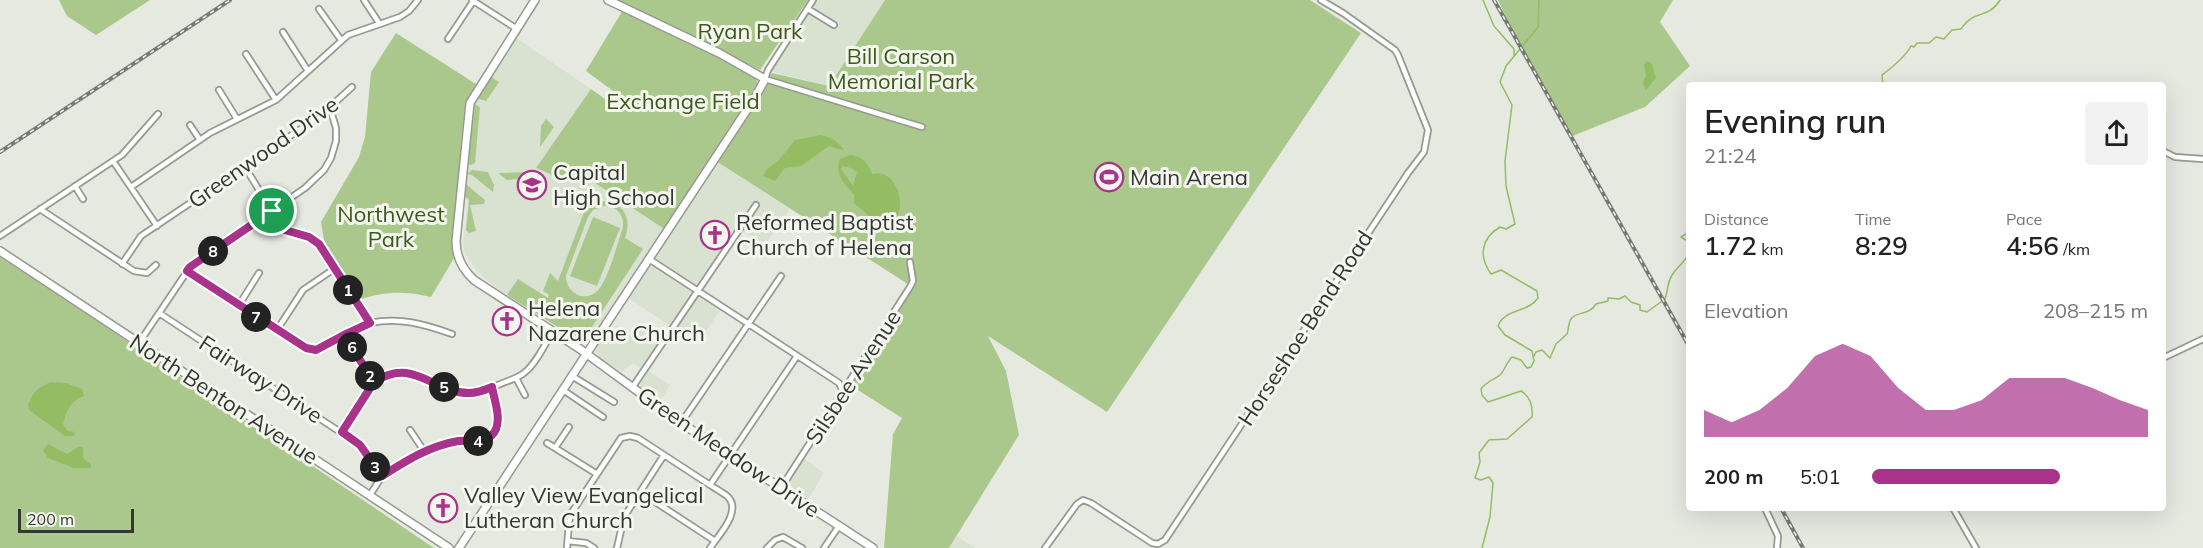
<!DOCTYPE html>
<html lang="en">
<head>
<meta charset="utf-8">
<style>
  :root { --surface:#fff; --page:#f2f2f2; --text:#222; --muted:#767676; --accent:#a9338b }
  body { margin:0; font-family:Mulish,sans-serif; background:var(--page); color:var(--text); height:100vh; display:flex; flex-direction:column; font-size:22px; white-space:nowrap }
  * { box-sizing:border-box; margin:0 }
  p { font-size:20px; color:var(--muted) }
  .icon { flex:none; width:33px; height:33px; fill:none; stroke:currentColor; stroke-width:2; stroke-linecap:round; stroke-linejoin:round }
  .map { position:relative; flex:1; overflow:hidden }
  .panel { position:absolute; left:1686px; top:82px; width:480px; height:429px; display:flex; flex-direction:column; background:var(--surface); border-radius:6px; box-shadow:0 6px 24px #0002 }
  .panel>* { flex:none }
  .scale { position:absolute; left:18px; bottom:15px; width:116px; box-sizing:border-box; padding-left:6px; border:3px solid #343633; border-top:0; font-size:16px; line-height:21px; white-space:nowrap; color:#343633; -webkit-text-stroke:4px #f2f6ed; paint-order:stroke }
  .pin { position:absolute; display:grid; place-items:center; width:51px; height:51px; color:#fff; margin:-26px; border:3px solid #fff; border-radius:50%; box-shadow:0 2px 6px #0007 }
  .km { position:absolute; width:30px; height:30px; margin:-15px; border-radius:50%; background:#222; color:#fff; font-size:16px; line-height:30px; text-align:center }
  .round { display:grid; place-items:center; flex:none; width:63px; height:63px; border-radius:6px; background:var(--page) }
  .head { display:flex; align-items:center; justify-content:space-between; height:102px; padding:0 18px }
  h1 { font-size:33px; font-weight:600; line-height:45px }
  .metrics { display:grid; grid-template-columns:repeat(3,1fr); gap:9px; height:102px; padding:6px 18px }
  .metrics div { display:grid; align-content:center }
  .metrics b { font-size:26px; font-weight:600 }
  .metrics small { font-size:16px; font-weight:400 }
  .metrics p { font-size:16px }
  .chart { height:168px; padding:12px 18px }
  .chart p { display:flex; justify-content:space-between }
  .chart svg { width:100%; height:108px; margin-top:6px; fill:var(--accent); opacity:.7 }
  ul { padding:0 18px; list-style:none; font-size:20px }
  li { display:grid; grid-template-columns:96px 72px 1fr; align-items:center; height:45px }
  li i { height:15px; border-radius:8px; background:var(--accent) }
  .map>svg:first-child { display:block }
  .built { fill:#d9e1d1 }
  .green { fill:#abc88c; fill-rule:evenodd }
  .water { fill:#93bc63; fill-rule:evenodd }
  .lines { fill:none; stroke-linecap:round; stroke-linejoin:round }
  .stream { stroke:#93bc63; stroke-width:1.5 }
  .street-casing { stroke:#959a91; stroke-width:8 }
  .secondary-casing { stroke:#959a91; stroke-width:10 }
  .street { stroke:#fff; stroke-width:4.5 }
  .secondary { stroke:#fff; stroke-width:7 }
  .rail-casing { stroke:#757873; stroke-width:4 }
  .rail { stroke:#f2f6ed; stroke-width:1.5; stroke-dasharray:4.5; stroke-linecap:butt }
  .route-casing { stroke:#fff; stroke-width:12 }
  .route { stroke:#a9338b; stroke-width:8 }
  .labels { text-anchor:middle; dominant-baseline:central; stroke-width:6; stroke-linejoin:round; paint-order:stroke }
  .park-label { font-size:22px; fill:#3e581a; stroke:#f2f6ed }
  .street-label { font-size:22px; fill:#343633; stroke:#f2f6ed }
  .poi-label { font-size:22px; fill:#343633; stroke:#f2f6ed; text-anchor:start }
</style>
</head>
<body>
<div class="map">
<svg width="2203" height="548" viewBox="0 0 2203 548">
  <rect width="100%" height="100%" fill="#e5e9e0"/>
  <path class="built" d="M818,0h67l-56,86 -58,-15z
    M516,38l75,51 -43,63 116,77 -73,111 -5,4 -5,-1 -88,-58 -14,-12 -14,-19 -2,-10 5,-44 -4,-2 10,-90 4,-11z
    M716,161l74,48 -25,36 -25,-16 -41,60 -47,-31z
    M649,263h3l42,28 -23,35 -43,-28z
    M699,294l22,14 -21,33 -23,-15z
    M639,322l24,15 -20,32 -10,-6 -11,9 -22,-14 -4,-6 2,-7 9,-16 19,13z
    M648,371l22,14 -11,18 -20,-16z
    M804,459l20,14 -17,28 -20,-15z
    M957,536l18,12h-26z"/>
  <path class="green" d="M59,0h91l-54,35 -29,-19z
    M619,0h189l-48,70z
    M885,0h425l51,33 -254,379 -119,-76 18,35 13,64 -70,113h-65l9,-114 9,-16 -52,-33 64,-97 -198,-127 56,-88 57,13z
    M1498,0h175l-13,22 30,44 -45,41 -75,30 -50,-89z
    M623,10l98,47 34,20 3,6 -4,11 -90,135 -84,-56 -8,3 -5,-3 -7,4 -6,1 -4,-4 -14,-6 55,-79 31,22 6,-9 -42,-31z
    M396,33l80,51 -10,19 -2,9 -12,135 2,11 -23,39c-26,-6 -47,-6 -72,3l-35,-60 -3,-18 38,-65 6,-20 6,-65z
    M491,77l8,5 -13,19 -7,-2 -1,-3z
    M475,104l5,3 -5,56 -4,2 -3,-1z
    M546,119l8,8 -14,20 1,-21z
    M472,170l16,2 6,13 -1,7 -21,-17 -5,-1z
    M533,170l11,5 2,11 -13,2 -4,5 -5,1 -7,-15 -10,1 -9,-7 32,-1z
    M467,181v4l18,15 -1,4 -14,1 6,26 -7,2 -3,-3 3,-30 -4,-4z
    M609,201c18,7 22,19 16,37l18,11 -61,93 -75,-47 11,-16 30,19 1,-3 -6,-4 7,-18 8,8 28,-74c8,0 14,-7 23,-6zM604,206c13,0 20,9 19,21 -5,15 -15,52 -24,62 -12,15 -33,5 -33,-13l22,-59 5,-7z
    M593,217l27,11 -23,58 -27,-10z
    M0,257l62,40 372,251h-434z"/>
  <path class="water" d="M1647,61l5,3 4,14 -10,12 -3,-6 3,-8 -2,-11z
    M821,135l12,4 11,10 -2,1 -13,-4 -28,20 -16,2 -10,13 -12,-5 4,-7 11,-8 17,-21z
    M850,155c12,1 18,8 22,19 24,-6 35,30 23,46 -3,4 -10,6 -13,7l-28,-24v-9c-10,-10 -20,-20 -14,-35zM842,166l9,2 6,4 -4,14 -12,-17z
    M50,382l16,1 16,6 2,7c-14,5 -18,15 -21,29l5,6 7,1 -1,4h-9l-36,-26 -1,-5 5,-11 5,-5z
    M48,444l19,10 11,-7h5v11l8,7v3h-17l-26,-10 -5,-8z"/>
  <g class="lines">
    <path class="stream" d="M1483,0l11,26 20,23v6
      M1883,86l-1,-11c8,-6 24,-19 29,-29l3,1 3,-4h12l7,-6 8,2 8,-9 9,-1c14,-21 27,-9 39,-29
      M1689,232l-8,5 8,5
      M1534,356l2,-4 6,-2 8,8 6,-14 11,-10c2,-5 1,-11 4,-15 5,-8 18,-3 25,-15l12,-3v-3l11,1 6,-3 6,6 9,3v5l7,2 18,-13c3,-8 2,-16 7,-24 6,-10 13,-11 17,-23
      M1482,548l8,-31 3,-34 -4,-6 -8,3 -6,-2 5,-16 -1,-9 10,-13 18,-1 25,-22c1,-11 -1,-20 -11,-26l-33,11 -6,-7 -1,-6c9,-11 13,-8 20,-15 4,-5 6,-12 11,-17l9,3 6,8 4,-1 3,-6 -2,-10 -27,-16 -7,-9c7,-18 30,-13 40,-28l-1,-7 -36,-21 -10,4c-12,-17 -11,-35 9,-47l6,2 9,-5 -9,-38 -1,-25 7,-56 -12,-23 6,-16 32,-39 1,-27"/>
    <g class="street-casing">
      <path id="street" d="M364,0l15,23
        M472,0l45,29
        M813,0l-45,70 -3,9 157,48
        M319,9l22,31
        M808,9l26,16
        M283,32l25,39
        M448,39l26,-39
        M246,54l30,46
        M219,90l18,29
        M190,125l10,15
        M2163,151l12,6 28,2
        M113,161l44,65
        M245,167l37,61 6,4 16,2 15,10 51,79
        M75,186l8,13
        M131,187l79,-54 66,-33 72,-65 52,-18 9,-6 9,-11
        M40,209l94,62 13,2 9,-8
        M0,236l122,-81 36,-41
        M649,259l190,124 4,9
        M122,264l19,-28 179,-120 32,-29
        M187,271l124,79h5l54,-27c30,-6 54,1 82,11
        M239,305l20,-32
        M159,313l201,132 22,31
        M277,330l26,-40 31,-21
        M344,335l30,47
        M139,343l51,-76 115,-79 19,-18 7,-12 5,-17v-13l-6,-20
        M2163,358l40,-19
        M572,376l42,26
        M516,378l9,17
        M632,388l124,-183
        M563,390l40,27
        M681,423l100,-147
        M410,430l14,21
        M342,432l32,-50c43,-28 60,14 97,11 10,0 19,-5 27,-8 8,-4 19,-6 26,-12 12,-9 21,-29 29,-42
        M547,443l50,31
        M555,448l14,-21
        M781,488l129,-201 3,-6 -3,-19
        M640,492l75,49
        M370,495l12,-19 35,-22 26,-10 35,-3 13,-5 5,-7 2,-11 -6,-31
        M1765,508l13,28 -1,12
        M1953,508l23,40
        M568,541l18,2 8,5
        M567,548l2,-26 3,-10 49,-74 9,-2 8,2 72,47
        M617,548l7,-31 40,-62
        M710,548c9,-13 33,-38 17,-52 -5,-4 -11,-7 -17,-11l87,-129
        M767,548l8,-8 8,-3 19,11
        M824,548l15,-22
        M1045,548l32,-44 6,-4 8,3 61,40 6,1 7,-4 243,-367 16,-21 4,-22 -30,-75 -3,-5 -52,-37 -22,-13"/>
    </g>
    <g class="secondary-casing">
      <path id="secondary" d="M535,0l-65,103 -14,138c0,16 6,28 18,39l106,69 101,74 192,125
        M0,251l449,297
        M459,548l297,-452 9,-17 -46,-26 -111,-53"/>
    </g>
    <use href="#street" class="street"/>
    <use href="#secondary" class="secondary"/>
    <g class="rail-casing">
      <path id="rail" d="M1494,0l195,346
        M0,152l230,-152
        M1781,508l22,40"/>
    </g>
    <use href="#rail" class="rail"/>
  </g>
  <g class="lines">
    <g class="route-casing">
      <path id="route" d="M272,211l13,19 24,7 10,7 51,79 -26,12 30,47 -32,50 18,13 22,31c24,-15 47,-30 76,-35 13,-1 32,3 38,-12 5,-12 -2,-30 -4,-42 -7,3 -15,6 -23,6 -37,0 -55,-37 -95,-11l-30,-47 -28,15 -10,-2 -119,-77 3,-4 82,-56"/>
    </g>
    <use href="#route" class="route"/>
  </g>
  <defs>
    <g id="stadium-ring" transform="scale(1.5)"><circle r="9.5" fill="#f2f6ed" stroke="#a9338b" stroke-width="1.5"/><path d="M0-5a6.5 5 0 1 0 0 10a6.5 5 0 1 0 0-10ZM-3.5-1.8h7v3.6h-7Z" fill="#a9338b"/></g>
    <g id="school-ring" transform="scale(1.5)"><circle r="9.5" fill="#f2f6ed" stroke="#a9338b" stroke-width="1.5"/><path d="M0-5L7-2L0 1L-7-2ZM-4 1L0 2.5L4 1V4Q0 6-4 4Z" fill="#a9338b"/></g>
    <g id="church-ring" transform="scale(1.5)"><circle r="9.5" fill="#f2f6ed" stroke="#a9338b" stroke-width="1.5"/><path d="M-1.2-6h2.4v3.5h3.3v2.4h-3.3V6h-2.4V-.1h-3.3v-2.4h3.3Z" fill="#a9338b"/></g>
  </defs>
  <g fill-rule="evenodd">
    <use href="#stadium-ring" x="1109" y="177"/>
    <use href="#school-ring" x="532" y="185"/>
    <use href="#church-ring" x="715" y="235"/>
    <use href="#church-ring" x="507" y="321"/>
    <use href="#church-ring" x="443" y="508"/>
  </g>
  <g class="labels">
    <g class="park-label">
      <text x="750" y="31">Ryan Park</text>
      <text x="901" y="56">Bill Carson<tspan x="901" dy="25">Memorial Park</tspan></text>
      <text x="683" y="101">Exchange Field</text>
      <text x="391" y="214">Northwest<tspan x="391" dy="25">Park</tspan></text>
    </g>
    <g class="street-label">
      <text transform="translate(263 152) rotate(-35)">Greenwood Drive</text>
      <text transform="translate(1305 328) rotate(-57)">Horseshoe Bend Road</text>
      <text transform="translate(853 377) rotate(-57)">Silsbee Avenue</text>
      <text transform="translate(261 379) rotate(33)">Fairway Drive</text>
      <text transform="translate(224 399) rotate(33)">North Benton Avenue</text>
      <text transform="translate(729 452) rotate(34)">Green Meadow Drive</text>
    </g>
    <g class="poi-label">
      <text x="553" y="172">Capital<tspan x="553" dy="25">High School</tspan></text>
      <text x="1130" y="177">Main Arena</text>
      <text x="736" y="222">Reformed Baptist<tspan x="736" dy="25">Church of Helena</tspan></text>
      <text x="528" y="308">Helena<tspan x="528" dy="25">Nazarene Church</tspan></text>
      <text x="464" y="495">Valley View Evangelical<tspan x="464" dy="25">Lutheran Church</tspan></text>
    </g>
  </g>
</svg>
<div class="scale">200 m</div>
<div class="pin" style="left:272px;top:211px;background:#1e9e55"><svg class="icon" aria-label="arrive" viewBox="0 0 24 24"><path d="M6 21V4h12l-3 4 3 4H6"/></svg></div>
<b class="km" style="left:348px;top:290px">1</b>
<b class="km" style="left:370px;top:376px">2</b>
<b class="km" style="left:375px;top:467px">3</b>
<b class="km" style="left:478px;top:441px">4</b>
<b class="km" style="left:444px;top:387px">5</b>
<b class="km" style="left:352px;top:347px">6</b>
<b class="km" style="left:256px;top:317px">7</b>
<b class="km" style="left:213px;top:251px">8</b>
<section class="panel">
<div class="head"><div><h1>Evening run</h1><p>21:24</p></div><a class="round"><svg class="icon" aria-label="share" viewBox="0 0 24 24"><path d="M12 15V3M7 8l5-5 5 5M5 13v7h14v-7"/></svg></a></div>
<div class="metrics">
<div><p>Distance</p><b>1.72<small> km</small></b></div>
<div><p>Time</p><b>8:29</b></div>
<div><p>Pace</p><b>4:56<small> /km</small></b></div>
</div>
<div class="chart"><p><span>Elevation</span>208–215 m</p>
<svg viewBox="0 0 160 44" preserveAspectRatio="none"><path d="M0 44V33L10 38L20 33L30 24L40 11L50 6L60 11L70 24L80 33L90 33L100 29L110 20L120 20L130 20L140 24L150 29L160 33V44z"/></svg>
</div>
<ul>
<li><b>200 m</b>5:01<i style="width:68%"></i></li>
</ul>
</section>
</div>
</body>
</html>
